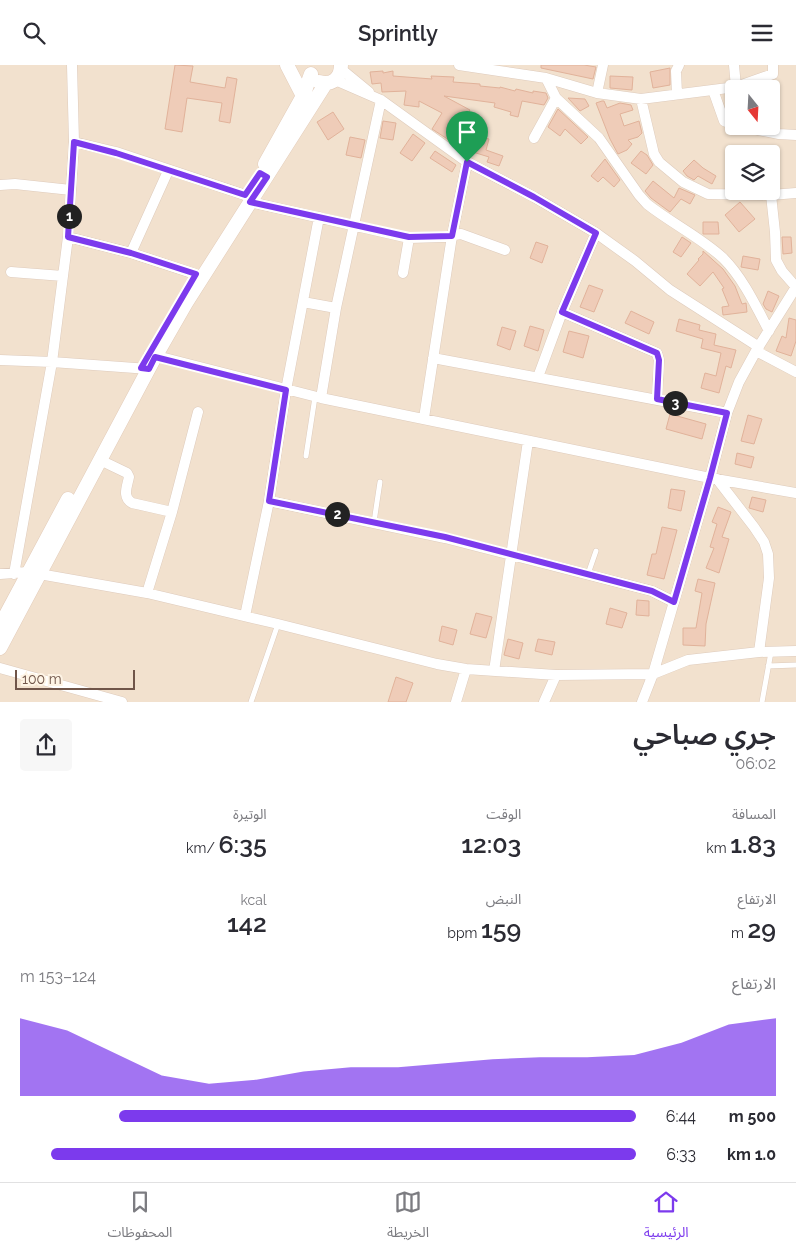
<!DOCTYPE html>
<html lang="ar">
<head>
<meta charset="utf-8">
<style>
  :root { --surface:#fff; --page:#f7f7f7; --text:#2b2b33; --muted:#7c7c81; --line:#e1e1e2; --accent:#7c3aed }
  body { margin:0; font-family:Raleway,"Noto Sans Arabic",sans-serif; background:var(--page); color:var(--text); direction:rtl; height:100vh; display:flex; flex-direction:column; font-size:19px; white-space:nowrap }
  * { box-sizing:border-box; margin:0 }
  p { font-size:16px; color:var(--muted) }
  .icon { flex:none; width:28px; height:28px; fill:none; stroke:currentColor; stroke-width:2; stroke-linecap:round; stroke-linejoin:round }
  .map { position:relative; height:637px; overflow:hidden; direction:ltr }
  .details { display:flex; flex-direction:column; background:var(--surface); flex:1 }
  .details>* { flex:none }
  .needle { width:32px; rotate:162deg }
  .fabs { position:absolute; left:725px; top:15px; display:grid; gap:10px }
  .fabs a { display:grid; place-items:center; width:55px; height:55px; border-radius:5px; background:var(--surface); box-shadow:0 1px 4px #0004; font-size:25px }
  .scale { position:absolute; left:15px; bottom:12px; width:120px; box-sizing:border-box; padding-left:5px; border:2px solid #705549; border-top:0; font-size:14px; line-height:18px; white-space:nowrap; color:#705549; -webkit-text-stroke:4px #fef4e5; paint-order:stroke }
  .pin { position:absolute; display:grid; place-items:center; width:42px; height:42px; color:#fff; margin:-51px -21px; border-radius:50% 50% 50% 0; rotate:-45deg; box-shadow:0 0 5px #0007 }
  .pin .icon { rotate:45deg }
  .km { position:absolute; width:25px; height:25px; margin:-12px; border-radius:50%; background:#222; color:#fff; font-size:14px; line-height:25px; text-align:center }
  .round { display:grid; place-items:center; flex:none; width:52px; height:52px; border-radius:5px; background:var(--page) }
  .overview { display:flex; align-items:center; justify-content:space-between; height:85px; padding:0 20px }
  h1 { font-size:28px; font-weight:600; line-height:38px }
  .stats { display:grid; grid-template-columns:repeat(3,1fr); gap:8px; height:85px; padding:5px 20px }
  .stats div { display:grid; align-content:center }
  .stats b { font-size:25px; font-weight:600 }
  .stats small { font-size:14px; font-weight:400 }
  .stats p { font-size:14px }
  .chart { height:140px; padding:10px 20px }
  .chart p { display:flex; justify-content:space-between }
  .chart svg { width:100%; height:90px; margin-top:5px; fill:var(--accent); opacity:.7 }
  ul { padding:0 20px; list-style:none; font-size:16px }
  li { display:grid; grid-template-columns:80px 60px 1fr; align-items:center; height:38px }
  li i { height:12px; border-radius:6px; background:var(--accent) }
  header { display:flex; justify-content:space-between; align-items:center; height:65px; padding:0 20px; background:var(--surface); font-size:22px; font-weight:600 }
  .tab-bar { display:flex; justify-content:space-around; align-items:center; height:70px; border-top:1px solid var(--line); background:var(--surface); font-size:14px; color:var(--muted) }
  .tab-bar a { display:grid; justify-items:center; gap:2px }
  .tab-bar .current { color:var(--accent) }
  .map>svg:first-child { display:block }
  .residential { fill:#f2e1ce; fill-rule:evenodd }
  .building { fill:#efccb8; stroke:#e1b29a }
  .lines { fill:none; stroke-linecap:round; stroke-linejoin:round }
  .lane-casing { stroke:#decbbc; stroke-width:6 }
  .street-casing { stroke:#decbbc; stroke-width:11 }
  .secondary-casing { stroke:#e3ccba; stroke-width:15 }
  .lane { stroke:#fff; stroke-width:5 }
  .street { stroke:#fff; stroke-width:10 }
  .secondary { stroke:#fff; stroke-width:14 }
  .route-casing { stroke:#fff; stroke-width:10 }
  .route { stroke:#7c3aed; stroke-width:6 }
</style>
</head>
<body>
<header><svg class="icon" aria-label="menu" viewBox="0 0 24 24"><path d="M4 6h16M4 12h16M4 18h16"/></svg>Sprintly<svg class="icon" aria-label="search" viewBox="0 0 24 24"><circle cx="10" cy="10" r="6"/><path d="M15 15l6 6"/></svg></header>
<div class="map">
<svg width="796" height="637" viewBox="0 0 796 637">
  <rect width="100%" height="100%" fill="#fbefe0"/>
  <path class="residential" d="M0,0h796v637h-796zM734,24h37v37h-37zM734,89h37v37h-37z"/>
  <path class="building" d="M175,0l18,1 -3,16 35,6 2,-11 10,2 -7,44 -11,-2 3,-18 -35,-5 -5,34 -17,-3z
    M541,0h43l12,2 -3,12 -52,-11z
    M670,3v17l-17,3 -3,-16z
    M383,6v2l10,-2v5l39,3 -1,-3 23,1 -1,5 27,2v2l20,2v-1l15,4 1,-2 17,4v-2l13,2 2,5 -4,7 -22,-4 -4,16 -8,-2 1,-3 -17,-5 1,-4 -51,-7 26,14 -10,17 17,11 1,-2 11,3 -3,11 17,6 -4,10 -12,-4 2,-5 -26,-8 -31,-20 10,-16 -23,-12v6l-15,-2 2,-14 -24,1 -1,-9 -9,1 -2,-12z
    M610,11l23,1 -1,13 -22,-2z
    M568,33l17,1 4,7 -9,5z
    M602,36h2l3,7 13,-5 11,2 2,5 -13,4 4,12 15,-5 3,12 -4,4 -10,3 4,4 -5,6 -9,4 -8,-15 -14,-36z
    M558,44l30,28 -7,7 -16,-15 -5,7 -12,-9z
    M333,47l11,17 -16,11 -11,-18z
    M383,56l13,2 -3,17 -13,-2z
    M413,69l12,9 -13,18 -12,-8z
    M350,72l15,3 -4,18 -15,-3z
    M435,86l21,14 -4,7 -22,-14z
    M641,86l6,4 6,10 -7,9 -15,-11z
    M605,94l15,21 -6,7 -11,-10 -5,5 -7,-6z
    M694,95l9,8 13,8 -4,8 -14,-8 -4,4 -7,-4 -4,-5z
    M653,116l21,17 5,-10 16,7 -5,9 -9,-5 -11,13 -19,-14 -6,-7z
    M740,137l15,17 -16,13 -14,-17z
    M703,157h15l1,12h-16z
    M682,172l9,6 -10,14 -8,-5z
    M782,172h9l1,16 -9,1z
    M536,177l12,4 -6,17 -12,-5z
    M703,186l20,18 12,17 7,18 4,-1 1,9 -24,3 -1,-8 7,-1 -7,-17 2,-1 -11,-16 -13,14 -13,-12 12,-14 -1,-1 5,-5z
    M743,191l17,3 -2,11 -17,-3z
    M589,220l14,5 -9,22 -14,-5z
    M768,226l11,5 -7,16 -6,-3 -3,-5z
    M631,246l23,11 -5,12 -24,-11z
    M789,253l7,2v21l-5,15 -15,-5 6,-15 4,2z
    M679,254l21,6 -1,5 17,4 -2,11 22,5 -5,18 -5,-2 -7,27 -18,-5 4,-15 11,3 5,-23 -20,-5 2,-9 -27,-8z
    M530,261l14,4 -6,21 -14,-5z
    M502,262l14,4 -6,19 -13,-5z
    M569,266l20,5 -6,22 -20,-6z
    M670,349l36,10 -4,15 -36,-10z
    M748,350l14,4 -8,25 -13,-3z
    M737,388l17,4 -3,11 -16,-4z
    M671,424l14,2 -4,20 -13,-3z
    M752,432l14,3 -3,12 -14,-4z
    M718,442l13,5 -9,25 7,2 -10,34 -13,-5 8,-20 -4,-1 7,-23 -5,-2z
    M662,462l15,3 -13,49 -17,-4 5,-21h4z
    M698,514l17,4 -9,41 -1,22 -22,-1v-17h13l6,-35 -7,-2z
    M637,535l12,1v15l-13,-1z
    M610,543l17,5 -5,15 -16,-4z
    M476,548l16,4 -6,21 -16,-4z
    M442,561l15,4 -4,15 -14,-4z
    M508,574l15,4 -4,16 -15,-4z
    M538,574l17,3 -3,13 -17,-4z
    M396,612l17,6 -7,19h-18z"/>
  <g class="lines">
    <g class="lane-casing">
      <path id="lane" d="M306,391l9,-59
        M374,457l6,-40
        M588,509l8,-23
        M768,601l28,-1
        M251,637l27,-78
        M762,637l9,-50"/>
    </g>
    <g class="street-casing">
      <path id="street" d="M459,0l87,13 51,15 44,6 95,-12 37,-13v-9
        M734,0l2,22
        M341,4l28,23
        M546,13l10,20 43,40 40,57 8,9c24,19 53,33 76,54 20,20 33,48 46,73
        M335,15l46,20 86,62 67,35 62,36 39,28 35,29 89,57
        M713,25l11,31 10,4
        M597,28l6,-28
        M677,29l-1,-23 3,-6
        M641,34l13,55 5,8 24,20 25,12 63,1 25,-2
        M738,61l41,8 17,1
        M534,73l22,-40
        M74,77l42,10 129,43
        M0,120l15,-1 56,6
        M771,130l4,37 1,28 6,11 14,16
        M250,137l159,36 33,-1 19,-3 44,16
        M68,172l63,16 64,21
        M131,188l37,-82
        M11,207l52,4
        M403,208l6,-35
        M303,237l33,6
        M562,247l95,41 2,7 -2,39
        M756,286l40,21
        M149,289l172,44 389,80 86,15
        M433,293l294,55
        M0,295l52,2 97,7
        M538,312l24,-65 34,-79
        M321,333l15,-90 45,-208
        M424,353l28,-182 15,-74
        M100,395l27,13 2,4c-2,10 -7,20 3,26l40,9
        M717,414l37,48 10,15 4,12 1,24 -10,74
        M269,436l176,37 207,53 22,11
        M0,509l28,-2 119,21 131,31 159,40 29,5 90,6 97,-1 35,-14 71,-8 37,-1
        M14,509l38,-212 16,-125 6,-95 -2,-77
        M147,528l25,-81 26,-100
        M245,551l24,-115 17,-111 33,-173
        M0,603l122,34
        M494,606l34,-230
        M456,637l10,-33
        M544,637l12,-27
        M642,637l11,-28 57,-196 17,-65 12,-31 17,-31 40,-64"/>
    </g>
    <g class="secondary-casing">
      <path id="secondary" d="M287,0l16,31
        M319,17c13,4 22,-4 22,-17
        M265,99l38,-68 8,-22
        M0,561l68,-127
        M0,583l155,-291 31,-54 140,-220"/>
    </g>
    <use href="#lane" class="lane"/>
    <use href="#street" class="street"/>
    <use href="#secondary" class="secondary"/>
  </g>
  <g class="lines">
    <g class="route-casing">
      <path id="route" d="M74,77l42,11 129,42 15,-22 7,4 -17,25 159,35 43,-1 15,-74 67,35 62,36 -34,79 95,41 2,7 -2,39 70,14 -17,65 -36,124 -22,-11 -207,-54 -176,-36 17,-111 -131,-33 -6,12 -8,-1 55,-94 -65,-21 -63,-16z"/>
    </g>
    <use href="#route" class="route"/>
  </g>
</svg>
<div class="fabs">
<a><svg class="needle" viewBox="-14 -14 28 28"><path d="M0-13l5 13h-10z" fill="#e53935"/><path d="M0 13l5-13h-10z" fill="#7c7c81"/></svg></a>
<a><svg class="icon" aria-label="layers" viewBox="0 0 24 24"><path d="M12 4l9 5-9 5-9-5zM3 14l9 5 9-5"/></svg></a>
</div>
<div class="scale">100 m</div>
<div class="pin" style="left:467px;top:97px;background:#1e9e55"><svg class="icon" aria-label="arrive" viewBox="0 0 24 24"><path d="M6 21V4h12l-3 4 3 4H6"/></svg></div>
<b class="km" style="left:69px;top:151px">1</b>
<b class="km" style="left:337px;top:449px">2</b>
<b class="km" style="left:675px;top:338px">3</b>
</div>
<section class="details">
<div class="overview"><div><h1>جري صباحي</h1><p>06:02</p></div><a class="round"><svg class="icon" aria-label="share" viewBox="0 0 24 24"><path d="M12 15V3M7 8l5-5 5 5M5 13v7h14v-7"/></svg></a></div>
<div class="stats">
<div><p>المسافة</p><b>1.83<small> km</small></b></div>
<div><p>الوقت</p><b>12:03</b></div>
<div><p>الوتيرة</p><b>6:35<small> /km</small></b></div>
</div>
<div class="stats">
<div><p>الارتفاع</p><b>29<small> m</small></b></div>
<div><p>النبض</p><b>159<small> bpm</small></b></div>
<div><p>kcal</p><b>142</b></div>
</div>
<div class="chart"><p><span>الارتفاع</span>124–153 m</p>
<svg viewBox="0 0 160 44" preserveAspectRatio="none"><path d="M0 44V6L10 12L20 23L30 34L40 38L50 36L60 32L70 30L80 30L90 28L100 26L110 25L120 25L130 24L140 18L150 9L160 6V44z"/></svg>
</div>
<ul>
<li><b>500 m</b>6:44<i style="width:84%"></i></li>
<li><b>1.0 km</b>6:33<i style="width:95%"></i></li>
</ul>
</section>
<nav class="tab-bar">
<a class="current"><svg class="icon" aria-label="home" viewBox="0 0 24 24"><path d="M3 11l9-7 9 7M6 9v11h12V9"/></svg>الرئيسية</a>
<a><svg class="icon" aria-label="map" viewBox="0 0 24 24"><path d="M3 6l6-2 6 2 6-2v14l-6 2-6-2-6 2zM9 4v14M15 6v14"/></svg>الخريطة</a>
<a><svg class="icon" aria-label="saved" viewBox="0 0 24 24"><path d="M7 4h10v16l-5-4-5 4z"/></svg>المحفوظات</a>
</nav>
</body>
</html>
